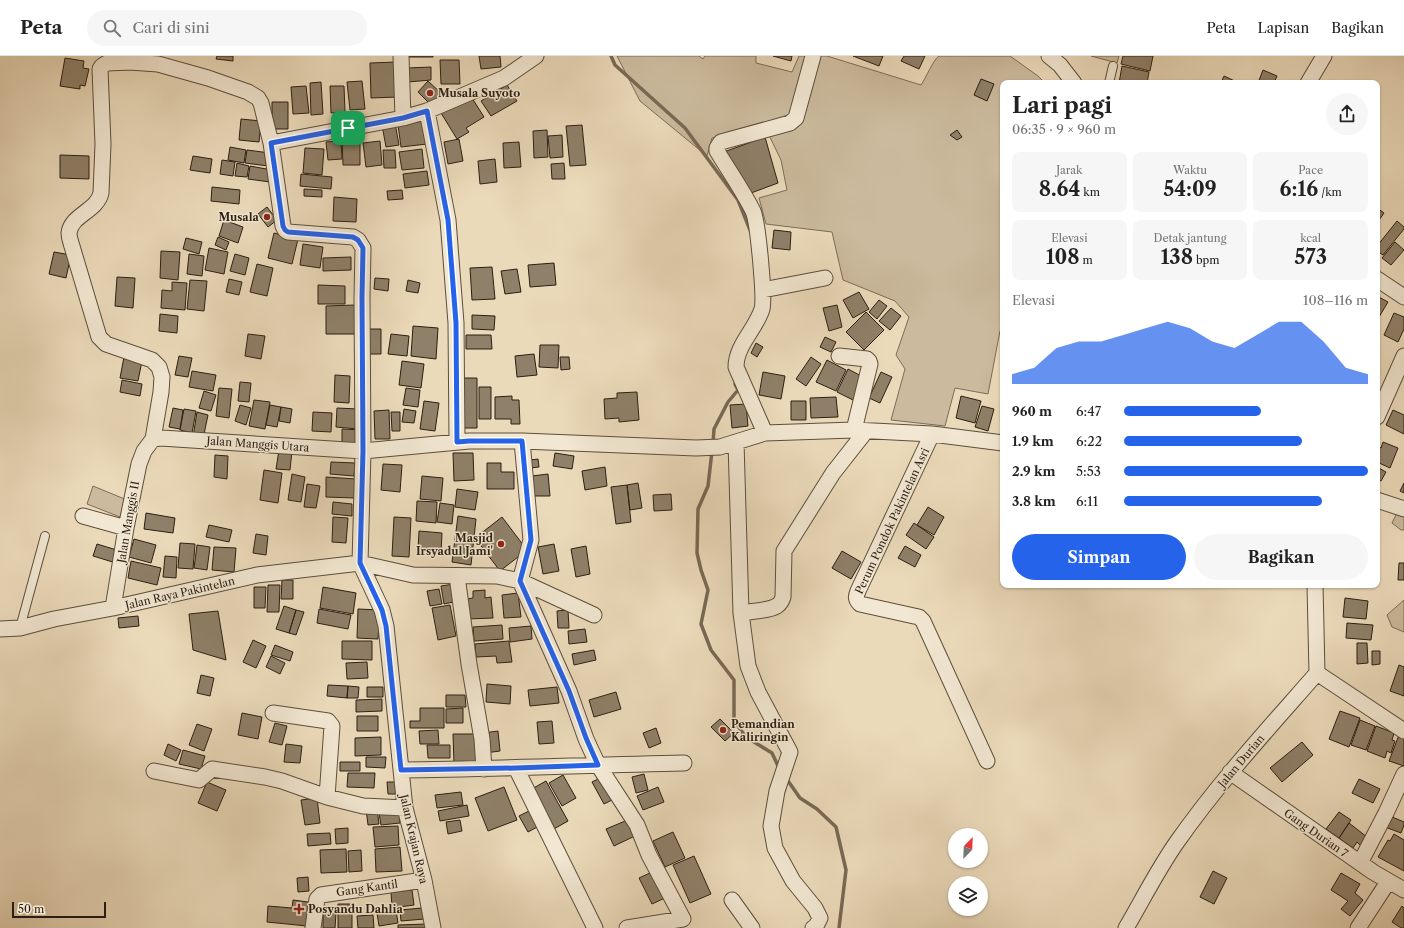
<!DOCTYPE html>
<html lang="id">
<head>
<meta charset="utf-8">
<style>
  :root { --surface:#fff; --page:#f6f6f6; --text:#222; --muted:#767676; --line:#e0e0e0; --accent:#2563eb }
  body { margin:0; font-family:"Libre Caslon Text",serif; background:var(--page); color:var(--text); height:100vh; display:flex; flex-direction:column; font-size:15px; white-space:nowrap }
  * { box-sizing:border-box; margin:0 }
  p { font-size:13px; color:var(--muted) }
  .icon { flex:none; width:22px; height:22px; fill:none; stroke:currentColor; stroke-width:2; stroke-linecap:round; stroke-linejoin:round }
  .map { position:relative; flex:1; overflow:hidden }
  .drawer { position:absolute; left:1000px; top:24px; width:380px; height:508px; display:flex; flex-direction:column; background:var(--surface); border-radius:8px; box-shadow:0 1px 3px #0004 }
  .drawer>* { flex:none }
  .needle { width:26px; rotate:23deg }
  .fabs { position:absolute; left:948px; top:772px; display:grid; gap:8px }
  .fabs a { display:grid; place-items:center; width:40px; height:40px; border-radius:50%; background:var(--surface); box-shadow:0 1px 3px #0004; font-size:20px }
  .scale { position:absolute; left:12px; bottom:10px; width:94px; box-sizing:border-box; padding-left:4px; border:2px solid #2c1f12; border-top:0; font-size:11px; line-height:14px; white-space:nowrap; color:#2c1f12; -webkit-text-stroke:3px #f2e7d2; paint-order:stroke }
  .pin { position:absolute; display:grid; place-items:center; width:34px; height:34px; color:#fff; margin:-17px; border-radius:8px; box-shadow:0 2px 6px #0006 }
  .round { display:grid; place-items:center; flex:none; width:42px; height:42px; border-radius:21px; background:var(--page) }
  .head { display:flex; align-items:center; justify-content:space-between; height:68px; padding:0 12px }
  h1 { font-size:22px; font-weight:700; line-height:30px }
  .figures { display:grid; grid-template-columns:repeat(3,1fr); gap:6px; height:68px; padding:4px 12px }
  .figures div { display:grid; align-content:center; border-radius:8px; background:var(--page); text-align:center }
  .figures b { font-size:20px; font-weight:700 }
  .figures small { font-size:11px; font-weight:400 }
  .figures p { font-size:11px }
  .chart { height:112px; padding:8px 12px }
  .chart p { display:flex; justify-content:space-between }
  .chart svg { width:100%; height:72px; margin-top:4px; fill:var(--accent); opacity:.7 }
  .primary-button { display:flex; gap:8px; margin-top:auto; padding:8px 12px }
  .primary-button a { flex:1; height:46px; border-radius:24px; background:var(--accent); color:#fff; font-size:16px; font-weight:700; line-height:46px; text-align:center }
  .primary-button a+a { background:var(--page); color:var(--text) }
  ul { padding:0 12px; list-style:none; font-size:13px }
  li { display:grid; grid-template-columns:64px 48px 1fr; align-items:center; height:30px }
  li i { height:10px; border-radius:5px; background:var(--accent) }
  header { display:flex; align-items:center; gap:24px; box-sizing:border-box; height:56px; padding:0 20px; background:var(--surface); border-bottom:1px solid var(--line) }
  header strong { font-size:19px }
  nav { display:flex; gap:22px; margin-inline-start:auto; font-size:14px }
  .search { width:280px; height:36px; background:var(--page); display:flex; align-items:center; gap:10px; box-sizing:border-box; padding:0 14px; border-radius:22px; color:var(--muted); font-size:15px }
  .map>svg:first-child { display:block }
  .green { fill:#cbba9d; stroke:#7c6c58 }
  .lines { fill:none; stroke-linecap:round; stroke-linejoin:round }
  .stream { stroke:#786955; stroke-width:3.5 }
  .building { fill:#8f8069; stroke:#2c1f12 }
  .service-casing { stroke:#5c4e3c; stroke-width:10 }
  .minor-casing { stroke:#5c4e3c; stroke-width:17 }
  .service { stroke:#f2e7d2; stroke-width:8 }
  .minor { stroke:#f2e7d2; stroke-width:15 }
  .route-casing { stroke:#fff; stroke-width:8 }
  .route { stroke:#2563eb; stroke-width:5 }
  .poi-dot { fill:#8f2418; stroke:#f2e7d2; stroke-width:1.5 }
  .labels { text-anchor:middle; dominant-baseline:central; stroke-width:3; stroke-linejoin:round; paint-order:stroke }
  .poi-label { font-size:11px; font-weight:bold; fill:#2c1f12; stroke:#f2e7d2; text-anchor:start }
  .street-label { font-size:11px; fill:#2c1f12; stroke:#f2e7d2 }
</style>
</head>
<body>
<header>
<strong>Peta</strong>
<div class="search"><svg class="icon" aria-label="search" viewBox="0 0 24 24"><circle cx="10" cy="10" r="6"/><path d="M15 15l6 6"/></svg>Cari di sini</div>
<nav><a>Peta</a><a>Lapisan</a><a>Bagikan</a></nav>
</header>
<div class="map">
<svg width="1404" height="872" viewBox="0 0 1404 872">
  <rect width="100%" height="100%" fill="#ebdaba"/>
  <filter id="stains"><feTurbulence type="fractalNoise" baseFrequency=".005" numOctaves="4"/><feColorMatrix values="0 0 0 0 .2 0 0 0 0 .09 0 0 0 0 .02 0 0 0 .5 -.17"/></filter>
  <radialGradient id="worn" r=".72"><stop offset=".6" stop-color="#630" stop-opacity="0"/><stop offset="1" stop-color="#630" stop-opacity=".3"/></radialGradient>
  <path class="green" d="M617,0h82l4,3 2,-3h51v7l36,9 7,-16h28l94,29c5,-7 12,-25 18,-29h71l28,20 7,7h-42v249l-3,-1 -12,63 -33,-6 -10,38 -54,-6 14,-51 -9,-14 13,-38 -14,-16 -52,-21 -11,-48 -66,-8 -7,-26 28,-8 -6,-30 -17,-35 -52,13 -5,18 -67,-55z
    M1091,0h28l-2,7z
    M93,430l34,14 -7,17 -33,-13z
    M1404,451v23h-3l-9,-7 7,-14z
    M1404,544v32l-12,-5 -5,-12z"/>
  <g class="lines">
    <path class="stream" d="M611,0l4,9 70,63 53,72 12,30
      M713,387l1,-14 14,-27 10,-12 -3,-6
      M712,395l-4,35 -10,23 -1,44 4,17 7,20 -7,34 10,26 23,30v41l12,16 26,16 7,15
      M786,722l14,20 17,11 19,18 10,43 -7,58"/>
  </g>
  <path class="building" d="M217,0h16v5l-17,-2z
    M407,0h26v1h-26z
    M479,0h21l1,11 -20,2z
    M773,0h19l-1,5z
    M853,0h30l-4,10z
    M904,0h21l-6,13 -18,-8z
    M1123,0h30l-3,15 -29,-7z
    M65,2l19,3 -1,7 6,1 -4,17 -5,-1v4l-20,-3z
    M440,4h19l1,24h-19z
    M396,6l2,35 -27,1 -1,-35z
    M1122,10l27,6 -2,11h-28z
    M431,11v13l-23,2 -1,-14z
    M1263,14l14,6 -3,7h-16z
    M1224,20l15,7h-18z
    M981,23l13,5 -7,17 -13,-6z
    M362,25l3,28 -15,1 -3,-28z
    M428,25l14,13 -11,11 -13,-13z
    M321,26l2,32 -12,1 -1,-32z
    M507,29l10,16 -26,15 -10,-15z
    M306,30l3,27 -16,1 -2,-27z
    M330,30h14l1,26 -14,1z
    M472,42l12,19 -18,11 3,4 -12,7 -16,-26 12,-7 1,2z
    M272,46h16v27h-16z
    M241,63l20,2 -2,21 -20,-2z
    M423,65l4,23 -26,3 -3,-22z
    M395,67l4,22 -13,2 -4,-22z
    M582,69l4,40 -16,1 -4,-40z
    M547,74l1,27 -14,1 -1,-27z
    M957,74l5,7 -5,3 -7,-5z
    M562,79l1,22 -13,1 -2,-22z
    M342,81h18v28h-17z
    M765,81l13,46 -27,10 -27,-41z
    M459,83l4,22 -15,3 -4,-22z
    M341,85l1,18 -14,1 -2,-18z
    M380,85l2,24 -16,2 -3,-24z
    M519,86l2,25 -17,1 -1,-25z
    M230,91l16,3 -2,13 -16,-3z
    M305,92l19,1 -2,26 -19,-2z
    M422,93l2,19 -22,2 -3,-18z
    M247,94l23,3 -2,13 -23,-3z
    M383,94h12l1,18h-12z
    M60,99l29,1v23l-29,-1z
    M193,100l19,3 -2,14 -20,-3z
    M495,103l2,23 -17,2 -2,-23z
    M222,104l13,2 -2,14 -13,-2z
    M237,107l12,3 -2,11 -12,-1z
    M564,107l1,16h-13l-1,-15z
    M250,110l22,4 -2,12 -22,-3z
    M427,115l2,14 -24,3 -2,-14z
    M301,118l31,3 -1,12 -31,-3z
    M212,131l28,3 -1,14 -28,-3z
    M304,133l18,1v7l-18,-1z
    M402,134l1,9 -15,1 -1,-9z
    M334,141l23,2 -1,23 -23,-1z
    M267,151l10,13 -9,7 -10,-13z
    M1377,152l7,5 -7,10z
    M224,164l19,7 -5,16 -19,-7z
    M1397,165l7,6v2l-21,26 -6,-4v-5z
    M774,174l17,2 -1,18 -18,-2z
    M274,177l24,6 -6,25 -24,-6z
    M218,181l11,5 -3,8 -11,-5z
    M186,182l16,4 -3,12 -16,-5z
    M1395,186l9,8 -13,15 -9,-7z
    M303,188l20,3 -3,21 -20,-3z
    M209,192l19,4 -4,22 -19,-4z
    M161,195l19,1 -2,28 -18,-2z
    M54,196l17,3 -5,23 -17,-4z
    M189,198l15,2 -2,20 -15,-2z
    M235,198l14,4 -4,17 -15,-4z
    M351,201v13l-28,1v-13z
    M554,207l2,22 -26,2 -2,-22z
    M257,208l16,4 -6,28 -17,-4z
    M492,211l3,32 -23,1 -2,-32z
    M517,213l4,23 -16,2 -4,-23z
    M117,221l18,1 -2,30 -18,-2z
    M375,222l14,1 -1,12 -14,-2z
    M229,223l13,3 -3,13 -13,-3z
    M190,224l17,1 -3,30 -17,-2z
    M408,224l12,3 -2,10 -12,-2z
    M172,226l15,1 -2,27 -24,-2 1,-18 10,1z
    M318,229l27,1v18h-27z
    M859,236l10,17 -16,9 -10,-18z
    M1377,240l11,6 -9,15 -2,-1z
    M879,244l8,6 -10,13 -8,-7z
    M355,249v29h-29v-28z
    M837,249l5,22 -13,4 -6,-23z
    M891,252l10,8 -11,14 -11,-9z
    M866,256l18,18 -20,20 -18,-18z
    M1394,257l10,4v12l-6,13 -14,-7z
    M160,258l18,2 -1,17 -18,-2z
    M472,259l23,1 -1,14 -22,-1z
    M413,270l25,2 -2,31 -25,-3z
    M369,273h12v25h-12z
    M248,278l17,2 -4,23 -16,-3z
    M391,278l18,2 -2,20 -19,-2z
    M466,279h25l1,14h-26z
    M825,281l11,5 -5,10 -11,-5z
    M756,287l7,4 -6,10 -6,-4z
    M540,289h19l-1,23 -19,-1z
    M534,298l3,21 -20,2 -2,-21z
    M179,300l13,2 -4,19 -13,-2z
    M124,301l18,4 -4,20 -18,-3z
    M560,301h9l1,12 -9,1z
    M811,301l10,7 -15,22 -10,-7z
    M827,304l19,10 -10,21 -20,-9z
    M402,305l22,3 -3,24 -22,-3z
    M848,313l17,9 -10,23 -18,-9z
    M192,315l24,4 -3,16 -24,-4z
    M763,316l22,4 -4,23 -22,-4z
    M881,316l11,5 -12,26 -11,-5z
    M335,319l15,1 -1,27 -15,-1z
    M461,322h16v50h-16z
    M122,324l20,4 -2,12 -20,-4z
    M240,326l11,1 -2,19 -11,-1z
    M479,331h12v32h-12z
    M219,332l13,1 -3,29 -13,-2z
    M406,332l14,2 -2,17 -15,-2z
    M204,335l12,4 -5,16 -12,-3z
    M637,336l2,28 -20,2v-4l-14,1 -1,-20 13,-1v-5z
    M512,340v4h7l1,24h-9v-5h-16v-22z
    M961,340l20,5 -6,22 -19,-5z
    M836,341l2,20 -27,1 -1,-20z
    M254,344l16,2 -5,27 -16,-3z
    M424,345l15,2 -4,28 -15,-2z
    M791,345h15v19h-15z
    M746,348l2,22 -16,2 -2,-23z
    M240,349l11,3 -5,17 -11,-4z
    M270,349l11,2 -4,20 -11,-2z
    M982,350l12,3 -6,22 -13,-4z
    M281,351l11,2 -2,14 -11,-2z
    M173,352l10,2 -3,19 -11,-2z
    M337,352l21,1v20l-22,-2z
    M184,353l12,2 -4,22 -12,-3z
    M404,353l12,2 -2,12 -12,-1z
    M389,354l1,29h-15l-1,-28z
    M1393,354l11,5v19l-18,-9z
    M197,356l11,3 -5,24 -10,-2z
    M313,356l19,1 -1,19 -19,-1z
    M391,356h9v19h-8z
    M342,373l19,1 -1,13h-18z
    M1383,386l15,6 -8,20 -13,-6v-16l4,2z
    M279,394l13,1 -2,19 -14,-1z
    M453,397h20l1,27 -20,1z
    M555,397l19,3 -2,13 -19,-3z
    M215,399l13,1 -1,23 -13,-2z
    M538,403l1,8 -9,1v-8z
    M331,406l24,1 -1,13 -24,-2z
    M487,407h14v9h13v17h-27z
    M383,408l19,1 -2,27 -19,-2z
    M605,411l2,19 -22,4 -3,-19z
    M1377,411l9,5 -5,9 -4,-2z
    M264,414l18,3 -4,30 -18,-3z
    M292,418l13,3 -4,25 -13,-2z
    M548,418l2,22h-16l-2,-20z
    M422,420l21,2 -2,23 -21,-2z
    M326,421l30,2 -1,19 -29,-1z
    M638,427l4,25 -12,2 -3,-25z
    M1404,427v10l-4,-2z
    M307,428l13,2 -4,22 -12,-1z
    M627,429l4,37 -15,2 -5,-37z
    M457,433l21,3 -3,18 -20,-3z
    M671,438l1,16 -18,1 -1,-16z
    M417,445l20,1 -1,21 -20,-2z
    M333,446l19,2v12l-20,-2z
    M440,447l14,2 -2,19 -15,-2z
    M928,451l16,10 -10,18 -17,-10z
    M146,457l29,5 -2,15 -29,-4z
    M458,460l18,3 -5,46 -19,-3z
    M333,461l15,1 -2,25 -14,-1z
    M394,461l17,1 -2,39 -17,-1z
    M502,461l25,33 -27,21 -25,-33z
    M914,467l20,14 -8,12 -20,-14z
    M209,469l23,5 -3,12 -23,-5z
    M419,475l23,2 -1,19 -23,-2z
    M256,478l12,2 -2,19 -13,-2z
    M134,483l22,6 -5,18 -22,-6z
    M180,487l15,1 -2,25 -15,-1z
    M97,488l23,7 -4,12 -23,-7z
    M554,488l5,27 -16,3 -5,-27z
    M197,489l13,2 -3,23 -13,-2z
    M586,490l4,28 -14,3 -5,-28z
    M905,490l16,9 -6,12 -17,-9z
    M214,491l22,1 -2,24 -22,-2z
    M842,495l19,11 -10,17 -19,-11z
    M165,500l12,1 -1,21 -13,-1z
    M131,505l30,7 -4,17 -29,-7z
    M1399,507h5v17h-6z
    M282,524h11v19h-12z
    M454,528l4,17 -14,3 -3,-18z
    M268,529h12l-1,27h-12z
    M254,531h12l-1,21h-11z
    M323,531l33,6 -3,21 -33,-6z
    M439,533l3,15 -12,2 -3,-15z
    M485,534v8l6,-1 2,21 -25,1 -1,-20 6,-1v-7z
    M518,537l3,24 -17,1 -2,-23z
    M1345,542l23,3 -2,18 -23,-2z
    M450,549l6,31 -18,4 -6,-32z
    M284,550l12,4 -7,23 -13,-4z
    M319,553l32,6 -3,14 -31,-6z
    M358,553l22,1 -2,29 -21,-1z
    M296,554l8,2 -8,23 -7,-2z
    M568,554l1,18h-11l-1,-17z
    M218,555l8,49 -33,-10 -4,-36z
    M138,560l1,10 -20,2 -1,-10z
    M1347,567l26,2 -2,15 -25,-2z
    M502,569l1,14 -29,2 -1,-14z
    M531,570l1,13 -22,3 -1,-14z
    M585,573l2,13 -18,2 -1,-13z
    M253,584l13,6 -10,22 -13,-6z
    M342,585h30v19l-30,-1z
    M509,585l3,21 -15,1 -1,-7 -20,1 -1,-13z
    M1357,587h10l1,20 -11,1z
    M275,589l18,7 -3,9 -19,-6z
    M594,594l2,10 -22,5 -2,-11z
    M1372,595h8v13l-8,1z
    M271,600l14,7 -5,11 -14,-7z
    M367,606l1,16 -21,1 -1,-16z
    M1399,609l5,2v29l-14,-5z
    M201,619l13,3 -4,18 -13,-3z
    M487,628l24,2 -1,18 -24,-2z
    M328,629l20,1 -1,12 -20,-2z
    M348,630l11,1 -1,11h-11z
    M367,631h16v10h-16z
    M557,631l2,16 -29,3 -2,-16z
    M616,636l5,17 -27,8 -5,-17z
    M446,639h19l1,12h-20z
    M382,643v12l-26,1v-12z
    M420,652h24v20h-34v-7h10z
    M463,652v15h-17v-14z
    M1340,655l20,7 -11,29 -20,-8z
    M242,657l20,4 -4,22 -20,-4z
    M357,660h21v15h-21z
    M720,663l14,14 -9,8 -14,-14z
    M1360,664l15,6 -9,24 -15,-5z
    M552,665l2,22 -15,1 -2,-22z
    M275,667l12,3 -5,19 -13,-3z
    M197,668l15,5 -8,22 -15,-6z
    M1376,670l18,7 -2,7 3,1 -4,12 -4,-2 -2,7 -18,-7z
    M656,672l5,15 -12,5 -6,-15z
    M438,674l1,14h-19l-1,-13z
    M498,675l2,20 -15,2 -2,-20z
    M453,678h27l1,30h-27z
    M1399,679l5,2v29l-15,-5z
    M381,681v18l-26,1v-18z
    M1302,686l11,13 -31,27 -12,-14z
    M168,688l13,6 -5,11 -12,-6z
    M286,688l16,2 -2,17 -16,-1z
    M427,689h23v13h-22z
    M183,694l22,6 -4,13 -22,-5z
    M366,701h20l-1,11 -19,-1z
    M340,706h20v9h-20z
    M348,717h27l-1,15 -27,-1z
    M644,718l4,16 -12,3 -4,-16z
    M563,719l13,23 -14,8 -13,-23z
    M604,720l12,22 -12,6 -12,-22z
    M1359,723l21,10 -7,14 -21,-10z
    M546,725l22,40 -16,9 -22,-40z
    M207,726l19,8 -9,21 -19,-8z
    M387,726h10l1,12h-10z
    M504,731l13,33 -29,11 -13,-33z
    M658,731l6,15 -21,8 -6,-14z
    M461,736l2,13 -26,3 -2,-13z
    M317,742l3,25 -15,2 -4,-25z
    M467,749l2,11 -29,5 -2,-10z
    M377,752l2,16 -11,1 -2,-16z
    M533,753l8,16 -13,7 -9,-16z
    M399,755l1,12 -19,2 -2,-12z
    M1339,756l12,8 -12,18 -13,-9z
    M1390,760l14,6v3l-3,8 -16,-6z
    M630,763l7,16 -23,11 -8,-17z
    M460,764l2,11 -14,3 -2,-12z
    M1349,767l18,14 -6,9 -4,-4 -4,6 -14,-10z
    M398,770l1,19 -24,2 -2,-20z
    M348,772v15l-12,1 -1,-15z
    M673,776l12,26 -20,9 -12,-26z
    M330,777l1,11 -23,2 -1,-12z
    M1394,778l10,6v31l-26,-14 10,-17 2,1z
    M400,791l2,24 -26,1 -1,-23z
    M346,793l1,23 -26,1 -1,-23z
    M361,794l1,21 -13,1 -1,-21z
    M694,800l17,38 -21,9 -17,-38z
    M1213,815l14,7 -13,26 -14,-7z
    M652,816l13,26 -13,6 -13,-26z
    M1341,817l19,11 -5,9 8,7 -13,16 -9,-7 7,-8 -17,-11z
    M308,821l1,14 -11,1 -1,-14z
    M412,834l2,15 -22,3 -1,-16z
    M293,844l15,2 -1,24 -40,-4 1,-16 24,2z
    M338,848h14v24h-14z
    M1402,850l2,2v20h-3l-9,-6z
    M422,852l2,11 -23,2 -1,-11z
    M396,854l2,13 -19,3 -2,-13z
    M323,856l13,1 -1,15h-12z
    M373,859l1,13h-16l-1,-12z
    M426,868v4h-28v-3z"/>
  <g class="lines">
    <g class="service-casing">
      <path id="service" d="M1109,27l4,-17
        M20,572l25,-92"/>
    </g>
    <g class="minor-casing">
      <path id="minor" d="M401,0l2,62
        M1049,0l11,9 14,18
        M1308,27l16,-27
        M427,55l21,109 8,103 1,119
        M271,87l132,-25 24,-7 77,-33 32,-22
        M1377,223l27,18
        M763,234l62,-12
        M839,300l28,3 2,2 1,3 -16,66
        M1377,361l27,-61
        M765,377l-29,-66c0,-22 20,-38 26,-58 3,-11 -4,-87 -9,-98 -10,-20 -24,-40 -36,-60v-3l4,-6 69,-19 6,-5 17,-62
        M932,378l-74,157c-2,5 -3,8 2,13l54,12 5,1 4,4 64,140
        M153,383l8,-1 202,13 106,-10h53l174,7 24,-1 45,-14 89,-3 78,4 71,9
        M522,385l9,99 -11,41 49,110 17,48 12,26 39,60 12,30 34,64 -56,9
        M736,386l5,171c9,-2 30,-2 37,-8 3,-2 4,-5 5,-8l1,-46 49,-78 33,-42
        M1377,444l27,9
        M83,460l43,12
        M360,507l22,47 4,16 19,182 19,72 9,48
        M360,507l53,12 84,1 23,5 74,34
        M457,520l12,88 13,75 2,30
        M741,557l7,53 10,26 32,60 -13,39 -6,35 4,22 18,33 22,27 5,10 -4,8 -3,2
        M0,573l20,-1 34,-9 59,-11 144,-33 103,-12 3,-112 -1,-153 1,-50 -5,-8 -5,-3 -65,-5 -3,-2 -2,-4 -12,-83 -10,-40 -3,-5 -10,-6 -40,-14 -50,-14 -28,-2 -23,1 -5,3 -2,3 3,75 -2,49c-4,18 -30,22 -32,40 0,3 1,7 2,10l28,94 7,7 46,16 7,7 3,10 -1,15 -8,47 -9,12 -5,13 -13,64 -13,80
        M1317,617l87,58
        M273,657l55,8 4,5 -5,71
        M516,712l79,160
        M401,714c94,-1 189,-5 283,-7
        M154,715l45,9 13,-11 53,8 17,4 45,16 36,9 42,2
        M1230,716l143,100 31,18
        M1360,807l26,-50 18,-39
        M732,844l20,28
        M313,872l4,-29 4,-4 103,-15
        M1126,872c17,-29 32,-59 51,-86 42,-60 92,-114 140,-169l-2,-88
        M1358,872l30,-46"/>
    </g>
    <use href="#service" class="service"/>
    <use href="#minor" class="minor"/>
  </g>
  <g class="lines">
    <g class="route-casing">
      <path id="route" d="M427,55l21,109 8,103 1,119 12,-1h53l9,99 -11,41 49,110 17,47 12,27 -82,3 -115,2 -15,-144 -4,-16 -22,-47 3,-112 -1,-153 1,-50 -5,-8 -5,-3 -65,-5 -3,-2 -2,-4 -12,-83 132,-25z"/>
    </g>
    <use href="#route" class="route"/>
  </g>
  <g class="poi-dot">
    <circle cx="430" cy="37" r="4"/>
    <circle cx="267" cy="161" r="4"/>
    <circle cx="501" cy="488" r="4"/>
    <circle cx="723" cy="674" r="4"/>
    <path d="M297 847h4v4h4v4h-4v4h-4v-4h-4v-4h4z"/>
  </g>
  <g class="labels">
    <g class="poi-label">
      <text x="438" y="37">Musala Suyoto</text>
      <text x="259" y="161" text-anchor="end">Musala</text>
      <text x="493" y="482" text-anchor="end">Masjid<tspan x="493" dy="13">Irsyadul Jami'</tspan></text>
      <text x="731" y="668">Pemandian<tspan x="731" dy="13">Kaliringin</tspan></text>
      <text x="308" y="853">Posyandu Dahlia</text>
    </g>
    <g class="street-label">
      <text transform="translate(258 388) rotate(4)">Jalan Manggis Utara</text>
      <text transform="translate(892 465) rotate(-65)">Perum Pondok Pakintelan Asri</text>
      <text transform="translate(128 466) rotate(-80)">Jalan Manggis II</text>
      <text transform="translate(180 537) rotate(-13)">Jalan Raya Pakintelan</text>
      <text transform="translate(1241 705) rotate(-50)">Jalan Durian</text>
      <text transform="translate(1316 777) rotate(35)">Gang Durian 7</text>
      <text transform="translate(414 783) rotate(77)">Jalan Krajan Raya</text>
      <text transform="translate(367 832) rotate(-8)">Gang Kantil</text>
    </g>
  </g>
  <rect width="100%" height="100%" filter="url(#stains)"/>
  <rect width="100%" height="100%" fill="url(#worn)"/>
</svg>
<div class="fabs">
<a><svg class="needle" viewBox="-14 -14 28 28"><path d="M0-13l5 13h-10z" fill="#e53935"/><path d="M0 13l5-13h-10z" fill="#767676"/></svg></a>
<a><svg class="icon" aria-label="layers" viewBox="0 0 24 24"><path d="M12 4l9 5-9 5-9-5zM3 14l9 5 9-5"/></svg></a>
</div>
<div class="scale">50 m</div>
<div class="pin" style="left:348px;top:72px;background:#1e9e55"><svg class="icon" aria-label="arrive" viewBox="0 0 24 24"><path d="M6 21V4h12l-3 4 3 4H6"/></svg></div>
<section class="drawer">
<div class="head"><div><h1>Lari pagi</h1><p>06:35 · 9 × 960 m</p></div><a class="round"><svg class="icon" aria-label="share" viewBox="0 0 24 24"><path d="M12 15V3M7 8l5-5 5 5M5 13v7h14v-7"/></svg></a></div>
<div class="figures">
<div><p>Jarak</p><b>8.64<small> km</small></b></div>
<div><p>Waktu</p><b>54:09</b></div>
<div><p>Pace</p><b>6:16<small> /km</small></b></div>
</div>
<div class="figures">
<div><p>Elevasi</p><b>108<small> m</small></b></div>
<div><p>Detak jantung</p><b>138<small> bpm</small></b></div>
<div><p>kcal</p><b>573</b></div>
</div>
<div class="chart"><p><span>Elevasi</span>108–116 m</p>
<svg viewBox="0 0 160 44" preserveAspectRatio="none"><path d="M0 44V38L10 34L20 22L30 18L40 18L50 14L60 10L70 6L80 10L90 18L100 22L110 14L120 6L130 6L140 18L150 34L160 38V44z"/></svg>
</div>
<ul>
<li><b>960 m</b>6:47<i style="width:56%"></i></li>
<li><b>1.9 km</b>6:22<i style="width:73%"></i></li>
<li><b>2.9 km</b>5:53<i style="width:100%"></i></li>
<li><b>3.8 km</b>6:11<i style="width:81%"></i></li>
</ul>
<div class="primary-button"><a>Simpan</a><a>Bagikan</a></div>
</section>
</div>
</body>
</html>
